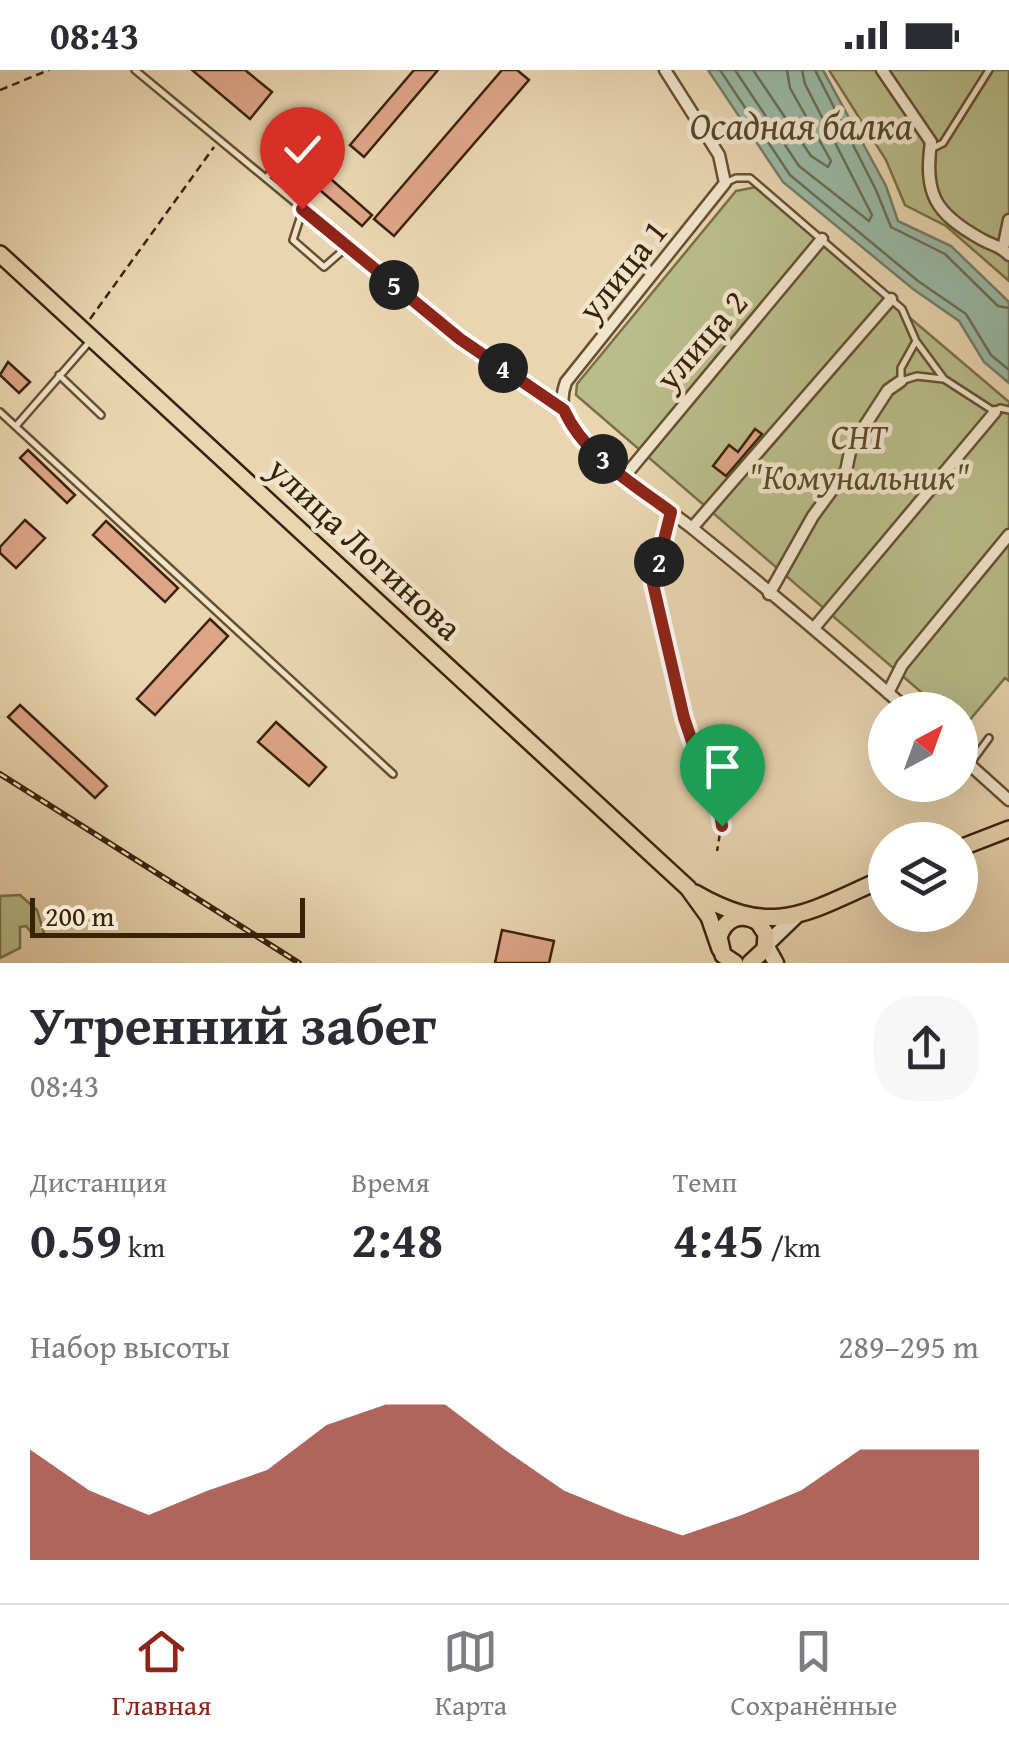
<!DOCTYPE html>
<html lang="ru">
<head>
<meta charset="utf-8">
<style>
  :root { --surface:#fff; --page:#f7f7f7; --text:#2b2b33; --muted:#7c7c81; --line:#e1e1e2; --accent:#8f2418 }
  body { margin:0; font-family:"Gentium Book Plus",serif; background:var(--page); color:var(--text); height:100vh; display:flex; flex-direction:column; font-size:38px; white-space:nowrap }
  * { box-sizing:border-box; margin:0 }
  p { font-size:32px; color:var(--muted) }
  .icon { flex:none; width:55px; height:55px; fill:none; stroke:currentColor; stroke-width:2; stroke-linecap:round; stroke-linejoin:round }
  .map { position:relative; height:893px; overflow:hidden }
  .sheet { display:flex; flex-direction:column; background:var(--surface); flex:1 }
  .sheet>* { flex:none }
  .needle { width:65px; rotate:41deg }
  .fabs { position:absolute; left:868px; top:622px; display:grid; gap:20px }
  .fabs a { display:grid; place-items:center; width:110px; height:110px; border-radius:50%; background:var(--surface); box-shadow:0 10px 40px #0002; font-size:50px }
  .scale { position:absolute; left:30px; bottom:25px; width:275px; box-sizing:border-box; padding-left:10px; border:5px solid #3a2305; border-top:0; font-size:28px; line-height:35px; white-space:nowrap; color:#3a2305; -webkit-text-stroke:8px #f1e4cc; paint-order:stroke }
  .pin { position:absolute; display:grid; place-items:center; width:85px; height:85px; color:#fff; margin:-102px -42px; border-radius:50% 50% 50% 0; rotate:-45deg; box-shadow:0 0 10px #0007 }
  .pin .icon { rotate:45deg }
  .km { position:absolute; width:50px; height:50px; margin:-25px; border-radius:50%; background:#222; color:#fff; font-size:28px; line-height:50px; text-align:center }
  .round { display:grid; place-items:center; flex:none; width:105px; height:105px; border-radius:40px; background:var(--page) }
  .summary { display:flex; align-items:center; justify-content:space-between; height:170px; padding:0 30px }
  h1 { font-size:55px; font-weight:800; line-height:75px }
  .metrics { display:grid; grid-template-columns:repeat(3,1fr); gap:15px; height:170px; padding:10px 30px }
  .metrics div { display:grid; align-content:center }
  .metrics b { font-size:50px; font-weight:800 }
  .metrics small { font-size:28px; font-weight:400 }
  .metrics p { font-size:28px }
  .chart { height:280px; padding:20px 30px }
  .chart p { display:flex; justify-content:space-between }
  .chart svg { width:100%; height:180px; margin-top:10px; fill:var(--accent); opacity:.7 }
  .status { display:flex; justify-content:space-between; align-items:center; height:70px; padding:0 50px; background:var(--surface); direction:ltr }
  .status svg { height:28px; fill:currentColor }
  .menu { display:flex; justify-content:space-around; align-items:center; height:140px; border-top:2px solid var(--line); background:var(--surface); font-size:28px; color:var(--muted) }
  .menu a { display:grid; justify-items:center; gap:5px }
  .menu .active { color:var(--accent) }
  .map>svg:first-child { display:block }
  .green { fill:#b8bd8a; stroke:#797048; stroke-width:2.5 }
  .water { fill:#99b9a6; stroke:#737d66; stroke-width:2.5 }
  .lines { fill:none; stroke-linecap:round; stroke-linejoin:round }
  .shore { stroke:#6a6e56; stroke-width:2.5 }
  .building { fill:#dea487; stroke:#3a2305; stroke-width:2.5 }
  .lane-casing { stroke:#665030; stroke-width:10 }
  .street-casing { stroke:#665030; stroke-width:15 }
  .secondary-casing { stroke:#3a2305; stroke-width:19 }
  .primary-casing { stroke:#3a2305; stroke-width:20 }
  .path { stroke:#3a2305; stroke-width:2.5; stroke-dasharray:8 5; stroke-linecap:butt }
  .lane { stroke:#f1e4cc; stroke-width:5 }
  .street { stroke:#f1e4cc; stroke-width:10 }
  .secondary { stroke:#f1e4cc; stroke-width:14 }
  .primary { stroke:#e9d5b0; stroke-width:15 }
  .rail-casing { stroke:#3a2305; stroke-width:6 }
  .rail { stroke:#f1e4cc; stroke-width:2.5; stroke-dasharray:8; stroke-linecap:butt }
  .route-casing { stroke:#fff; stroke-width:20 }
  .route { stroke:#8f2418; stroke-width:12 }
  .labels { text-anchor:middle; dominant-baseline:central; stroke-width:9; stroke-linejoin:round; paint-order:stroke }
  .street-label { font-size:35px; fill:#3a2305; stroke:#f1e4cc }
  .park-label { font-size:35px; font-style:italic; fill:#5a4a26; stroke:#f1e4cc }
  .water-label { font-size:38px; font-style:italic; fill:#52482d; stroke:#f1e4cc }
</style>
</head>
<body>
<div class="status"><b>08:43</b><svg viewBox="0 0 49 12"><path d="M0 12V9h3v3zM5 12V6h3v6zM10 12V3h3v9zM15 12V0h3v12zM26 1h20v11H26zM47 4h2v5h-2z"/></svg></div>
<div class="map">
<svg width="1009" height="893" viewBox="0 0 1009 893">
  <rect width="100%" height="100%" fill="#e9d5b0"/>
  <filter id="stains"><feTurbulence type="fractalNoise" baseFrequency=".002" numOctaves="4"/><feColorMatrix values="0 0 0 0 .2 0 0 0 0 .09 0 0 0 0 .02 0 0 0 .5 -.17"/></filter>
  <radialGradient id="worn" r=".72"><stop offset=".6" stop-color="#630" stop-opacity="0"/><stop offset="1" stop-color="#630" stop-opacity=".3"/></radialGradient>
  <path class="green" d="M829,0h180v211l-63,-55 -41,-21 -19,-45z
    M756,117l253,215v279l-4,-3 -42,50 -3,-18h-18l-366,-315 1,-11 159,-193z
    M20,825l17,15 7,23 -9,4 -9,-11 -6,1v21l-20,10v-62z"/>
  <path class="water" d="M708,0h115l63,116 12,35 53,25 58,56v81l-25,-21 -25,-41 -46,-32 -130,-107z"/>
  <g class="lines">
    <path class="shore" d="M720,0l70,105 128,106 48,33 25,41 18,15
      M735,0l64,96 70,55 3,-6 -67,-131 -3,-14
      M753,0l58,86 17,11 3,-6 -41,-73 -3,-18
      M815,0l61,120 15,37 54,27 53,52 11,2"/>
  </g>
  <path class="building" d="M192,0h53l27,22 -22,27z
    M414,0h24l-74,87 -14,-12z
    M502,0h15l12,10 -135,156 -20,-17z
    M324,103l48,42 -10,11 -48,-41z
    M8,292l22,20 -11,11 -19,-18z
    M755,359l7,5 -36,42 -13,-10 16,-21 9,7z
    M28,380l47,45 -8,8 -47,-45z
    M25,450l20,18 -29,30 -16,-15v-6z
    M106,451l72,67 -13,14 -72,-67z
    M210,549l18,17 -73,79 -18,-16z
    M20,635l87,81 -12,12 -87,-81z
    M276,652l50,45 -17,19 -51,-44z
    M502,860l52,11 -5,22h-54z"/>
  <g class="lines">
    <g class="lane-casing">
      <path id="lane" d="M135,0l325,269 103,70
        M933,78l10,-5 46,-73
        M266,108l50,-62
        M725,113l11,-5h14l152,131 14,32 28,38 51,33 5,-4 9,2
        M303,139l-10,31 31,27 24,-21
        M916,271l-15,27v13l16,-5 26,3
        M59,305l42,40
        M0,342l393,362
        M16,356l75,-86
        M970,694l19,-26"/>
    </g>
    <g class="street-casing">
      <path id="street" d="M665,0l54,85 6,28 -159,199c-6,16 -4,28 5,43 26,44 82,72 121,103 73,59 145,120 216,182
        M882,0l49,72c-7,51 3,71 50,97 10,6 20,7 28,16
        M1003,179l6,-29
        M624,407l198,-238
        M692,458l199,-229
        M769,524l44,-78 33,-45 5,-24 37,-57 13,-9
        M814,558l181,-216
        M888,623l14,-28 107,-130
        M960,686l49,44"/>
    </g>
    <g class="secondary-casing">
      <path id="secondary" d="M776,893l-10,-18 30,-29"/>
    </g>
    <g class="primary-casing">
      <path id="primary" d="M0,184l688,634 21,29 11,32
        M960,778l49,-19
        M695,823c81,47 113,18 190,-15
        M735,893l-12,-8 -4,-18c6,-19 22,-25 39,-15l8,12 -1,15 -15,14"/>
    </g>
    <path class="path" d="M0,20l49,-20
      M90,249l124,-172
      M669,451c-5,19 -13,40 -16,60 -4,37 35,149 48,189 12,37 25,36 16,81"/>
    <use href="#lane" class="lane"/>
    <use href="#street" class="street"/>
    <use href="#secondary" class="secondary"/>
    <use href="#primary" class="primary"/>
    <g class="rail-casing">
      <path id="rail" d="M0,704l299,189"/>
    </g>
    <use href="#rail" class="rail"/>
  </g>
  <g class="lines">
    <g class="route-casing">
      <path id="route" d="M302,139l158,130 104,71c20,45 69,74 107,102l-18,72 31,134 20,59 14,23 4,26"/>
    </g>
    <use href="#route" class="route"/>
  </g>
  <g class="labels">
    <g class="street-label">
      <text transform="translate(622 200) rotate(-51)">улица 1</text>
      <text transform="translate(701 270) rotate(-49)">улица 2</text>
      <text transform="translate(365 478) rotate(43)">улица Логинова</text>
    </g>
    <g class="park-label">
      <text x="859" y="366">СНТ<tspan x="859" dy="40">"Комунальник"</tspan></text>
    </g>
    <g class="water-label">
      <text x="801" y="55">Осадная балка</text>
    </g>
  </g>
  <rect width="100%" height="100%" filter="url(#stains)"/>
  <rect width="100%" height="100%" fill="url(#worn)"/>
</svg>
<div class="fabs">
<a><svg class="needle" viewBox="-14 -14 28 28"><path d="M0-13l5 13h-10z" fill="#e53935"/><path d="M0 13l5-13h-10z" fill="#7c7c81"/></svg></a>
<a><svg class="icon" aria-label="layers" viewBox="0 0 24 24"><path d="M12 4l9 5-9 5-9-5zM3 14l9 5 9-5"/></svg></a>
</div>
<div class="scale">200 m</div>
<div class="pin" style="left:722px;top:756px;background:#1e9e55"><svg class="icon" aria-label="arrive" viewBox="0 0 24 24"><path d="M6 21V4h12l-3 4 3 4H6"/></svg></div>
<div class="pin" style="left:302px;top:139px;background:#d93025"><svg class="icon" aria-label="check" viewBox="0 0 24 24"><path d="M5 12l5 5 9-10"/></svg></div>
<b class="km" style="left:659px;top:492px">2</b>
<b class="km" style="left:603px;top:389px">3</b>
<b class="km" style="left:503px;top:298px">4</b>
<b class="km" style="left:394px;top:215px">5</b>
</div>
<section class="sheet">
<div class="summary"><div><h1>Утренний забег</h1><p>08:43</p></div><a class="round"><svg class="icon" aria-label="share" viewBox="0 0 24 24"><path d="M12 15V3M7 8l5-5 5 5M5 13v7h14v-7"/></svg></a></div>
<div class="metrics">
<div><p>Дистанция</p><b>0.59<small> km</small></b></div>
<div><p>Время</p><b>2:48</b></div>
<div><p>Темп</p><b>4:45<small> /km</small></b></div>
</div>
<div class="chart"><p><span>Набор высоты</span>289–295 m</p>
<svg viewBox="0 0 160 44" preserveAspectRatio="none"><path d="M0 44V17L10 27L20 33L30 27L40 22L50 11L60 6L70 6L80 17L90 27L100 33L110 38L120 33L130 27L140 17L150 17L160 17V44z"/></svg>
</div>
</section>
<nav class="menu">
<a class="active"><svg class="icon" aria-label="home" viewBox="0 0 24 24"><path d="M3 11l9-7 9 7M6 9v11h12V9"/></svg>Главная</a>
<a><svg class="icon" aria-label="map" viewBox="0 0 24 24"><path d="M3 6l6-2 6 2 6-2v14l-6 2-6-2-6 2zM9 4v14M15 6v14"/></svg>Карта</a>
<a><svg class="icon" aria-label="saved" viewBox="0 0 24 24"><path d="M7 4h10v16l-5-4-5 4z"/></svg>Сохранённые</a>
</nav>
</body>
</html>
